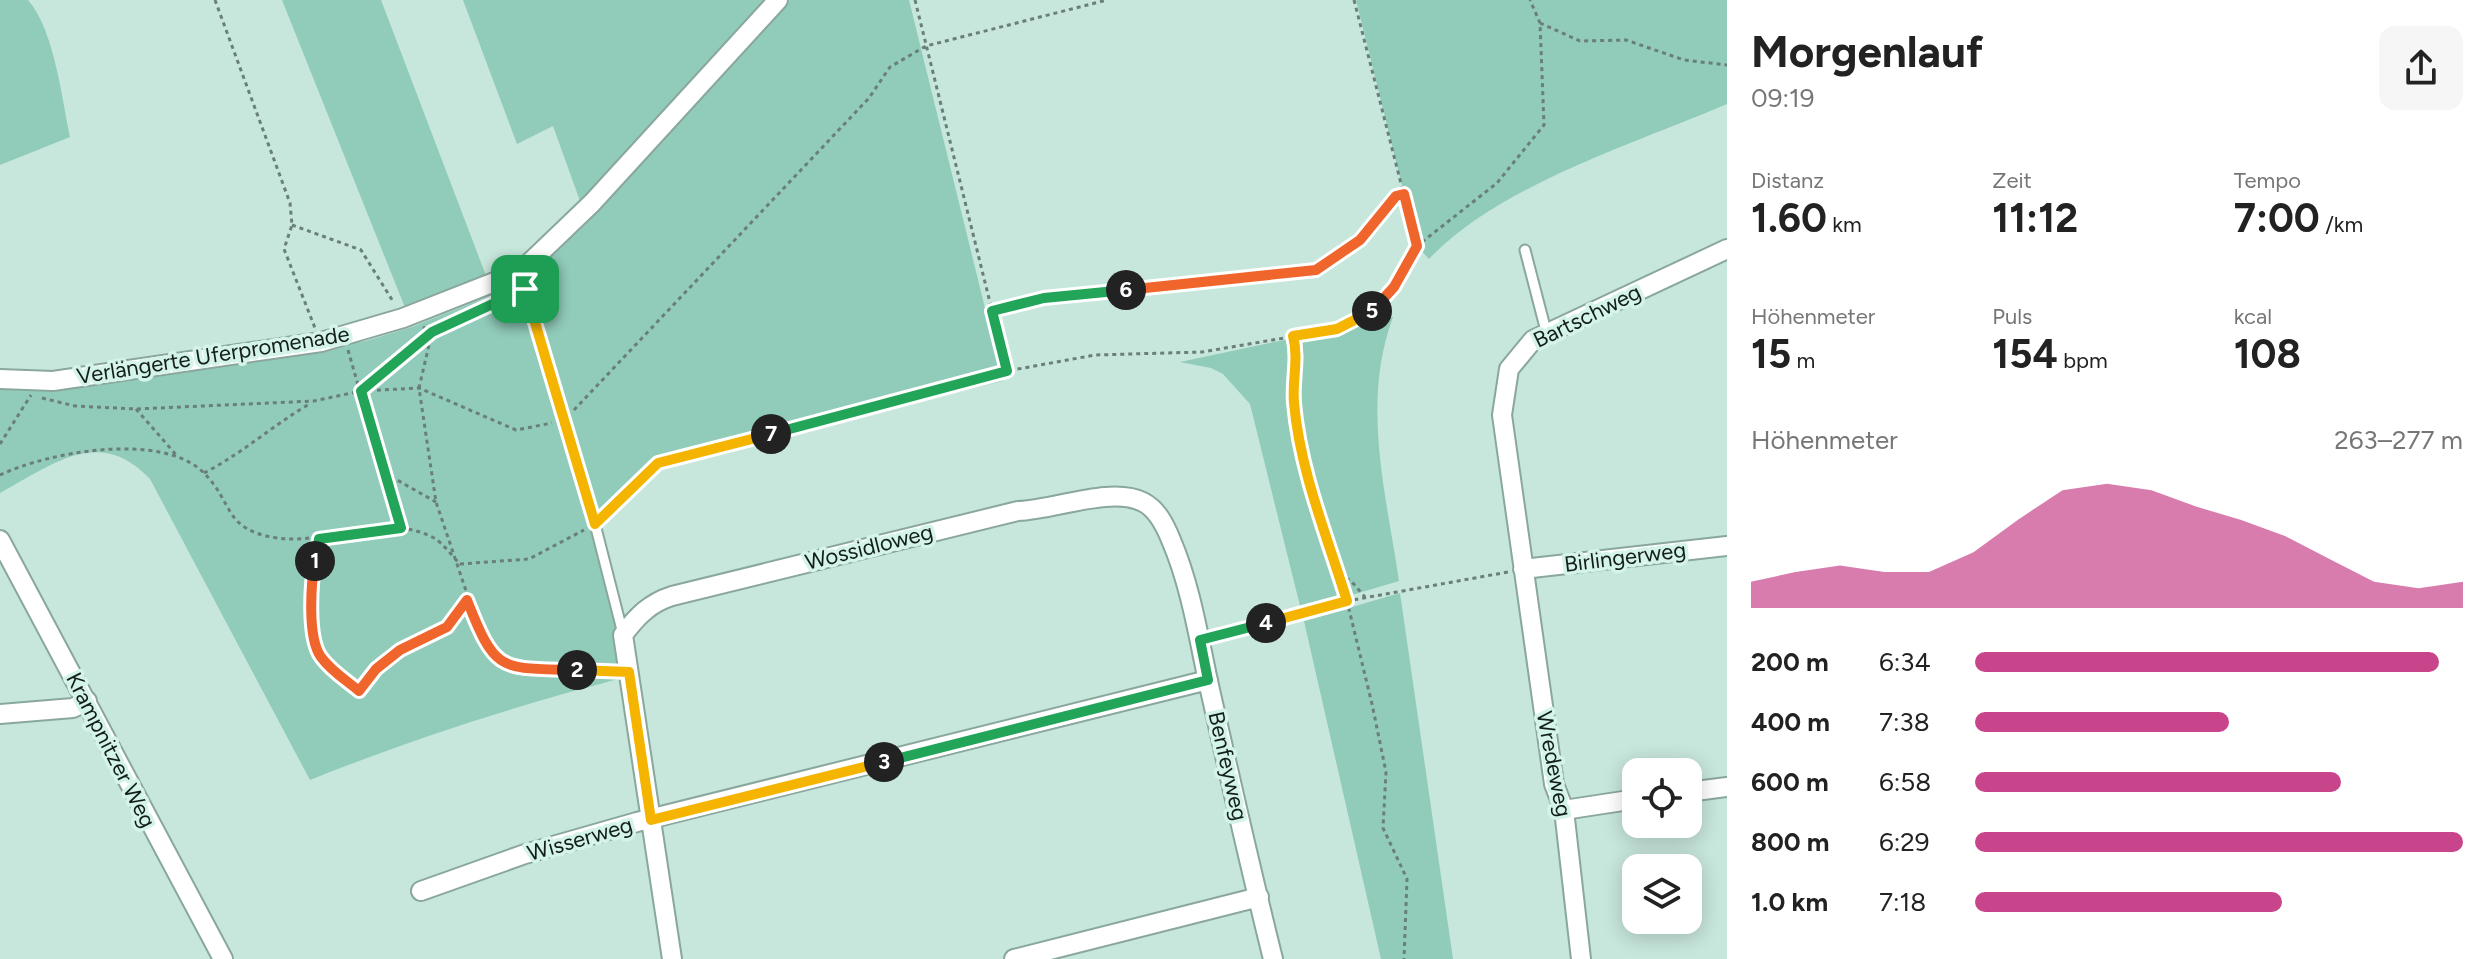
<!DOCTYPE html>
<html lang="de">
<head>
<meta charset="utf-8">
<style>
  :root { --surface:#fff; --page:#f6f6f6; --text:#222; --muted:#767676; --accent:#c8458b }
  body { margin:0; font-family:Figtree,sans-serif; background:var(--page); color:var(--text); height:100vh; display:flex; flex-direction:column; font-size:30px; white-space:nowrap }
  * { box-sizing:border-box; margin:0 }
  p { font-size:26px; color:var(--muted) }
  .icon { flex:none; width:44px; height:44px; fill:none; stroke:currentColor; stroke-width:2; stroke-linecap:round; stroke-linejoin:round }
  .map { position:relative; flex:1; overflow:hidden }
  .details { display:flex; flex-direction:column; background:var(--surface); width:760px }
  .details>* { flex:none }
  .tools { position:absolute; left:1622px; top:758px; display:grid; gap:16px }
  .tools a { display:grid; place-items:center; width:80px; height:80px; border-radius:16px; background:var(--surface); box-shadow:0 4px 20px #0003; font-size:40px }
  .pin { position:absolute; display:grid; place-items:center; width:68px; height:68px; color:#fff; margin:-34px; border-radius:16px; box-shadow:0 4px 12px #0006 }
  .km { position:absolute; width:40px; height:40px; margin:-20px; border-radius:50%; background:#222; color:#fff; font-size:22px; line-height:40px; text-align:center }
  .round { display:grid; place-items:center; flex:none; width:84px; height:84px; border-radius:16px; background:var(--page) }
  .headline { display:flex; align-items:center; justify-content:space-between; height:136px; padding:0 24px }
  h1 { font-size:44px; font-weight:700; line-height:60px }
  .stats { display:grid; grid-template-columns:repeat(3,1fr); gap:12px; height:136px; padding:8px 24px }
  .stats div { display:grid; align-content:center }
  .stats b { font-size:40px; font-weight:700 }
  .stats small { font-size:22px; font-weight:400 }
  .stats p { font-size:22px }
  .chart { height:224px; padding:16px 24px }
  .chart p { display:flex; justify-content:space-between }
  .chart svg { width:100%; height:144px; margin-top:8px; fill:var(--accent); opacity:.7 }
  ul { padding:0 24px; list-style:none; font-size:26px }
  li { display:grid; grid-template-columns:128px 96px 1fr; align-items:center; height:60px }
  li i { height:20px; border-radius:10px; background:var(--accent) }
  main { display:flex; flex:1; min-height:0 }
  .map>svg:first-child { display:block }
  .green { fill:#91cbba }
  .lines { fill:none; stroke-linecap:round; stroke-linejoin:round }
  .lane-casing { stroke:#8aa79e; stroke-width:13 }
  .street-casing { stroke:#8aa79e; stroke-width:22 }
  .path { stroke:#6a7f78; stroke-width:3; stroke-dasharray:4 4; stroke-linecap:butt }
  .lane { stroke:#fff; stroke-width:9 }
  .street { stroke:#fff; stroke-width:18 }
  .split-1-casing { stroke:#fff; stroke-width:16 }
  .split-2-casing { stroke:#fff; stroke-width:16 }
  .split-3-casing { stroke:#fff; stroke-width:16 }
  .split-4-casing { stroke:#fff; stroke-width:16 }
  .split-5-casing { stroke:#fff; stroke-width:16 }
  .split-6-casing { stroke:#fff; stroke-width:16 }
  .split-7-casing { stroke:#fff; stroke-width:16 }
  .split-8-casing { stroke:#fff; stroke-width:16 }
  .split-1 { stroke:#22a559; stroke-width:10 }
  .split-2 { stroke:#f0652b; stroke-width:10 }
  .split-3 { stroke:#f5b400; stroke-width:10 }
  .split-4 { stroke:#22a559; stroke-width:10 }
  .split-5 { stroke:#f5b400; stroke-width:10 }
  .split-6 { stroke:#f0652b; stroke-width:10 }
  .split-7 { stroke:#22a559; stroke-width:10 }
  .split-8 { stroke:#f5b400; stroke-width:10 }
  .labels { text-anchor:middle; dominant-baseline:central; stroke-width:7; stroke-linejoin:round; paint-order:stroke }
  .street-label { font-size:22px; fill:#131e1b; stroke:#d4f3e9 }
</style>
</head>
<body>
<main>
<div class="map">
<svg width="1727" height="959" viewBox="0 0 1727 959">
  <rect width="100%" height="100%" fill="#c7e6dc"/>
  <path class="green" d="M0,0h28c26,29 34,99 42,137l-70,28z
    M282,0h99l107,281 -80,34z
    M463,0h300l1,5 -184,196 -27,-75 -36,18z
    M790,0h119l94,381 -344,85 -62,61 24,76 1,75c-107,28 -210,61 -312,102l-160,-301c-51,-54 -98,-14 -150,14v-109l230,-22 136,-21 46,-14 112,-45z
    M1356,0h371v104c-93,40 -228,81 -298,155l-12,-13z
    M1393,317c-32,86 -7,176 6,264l-98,29 -51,-206 -27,-30 -12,-6 -31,-6z
    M1400,593l53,366h-72l-77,-338z"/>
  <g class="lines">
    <g class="lane-casing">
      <path id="lane" d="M1525,250l21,81
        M520,272l75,252 28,110"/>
    </g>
    <g class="street-casing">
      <path id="street" d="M0,379l53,2 268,-39 82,-24 117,-46 72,-69 186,-203
        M0,540l223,419
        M1523,569l204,-23
        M0,714l73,-6 14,-7
        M1688,792l39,-5
        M1564,810l72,-11
        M421,891l104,-37 112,-32 571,-142
        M672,959l-49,-324c14,-19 27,-32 49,-39l346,-85c36,-1 93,-25 125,-9 14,7 22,23 28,38 19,44 27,94 37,141 21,93 42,186 65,278
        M1014,959l245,-62
        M1581,959l-17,-149 -10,-26 -52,-369 7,-46 24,-29 194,-91"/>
    </g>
    <path class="path" d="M215,0l75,203 2,22 -8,24 31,79
      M915,0l92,371
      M1354,0l63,246
      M1540,23l40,18 46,-1 58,20 43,5
      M292,225l69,25 33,53
      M992,311l52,-13 272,-28 44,-30 36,-44 8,-2
      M423,327l9,5 -13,56 17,114 49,145 27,22 102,2
      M1293,336l4,18 -4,47 14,75 40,125 25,103 14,68 -3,56 24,51 -3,80
      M348,350l35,122 53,30
      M361,391l58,-3 97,42 36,-7
      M42,398l33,8 61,3 178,-8 47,-10 71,-59 83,-38
      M136,409l42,48
      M574,410l295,-312 21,-31 36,-21 181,-46
      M0,444l31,-49
      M383,472l18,56
      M204,473c39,-20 69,-48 107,-70
      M0,475c48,-23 162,-44 204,-2 30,30 19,57 73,65 50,7 110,-26 157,0 9,5 18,18 26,26l69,-5 55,-29
      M603,516l55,-53 349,-92 88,-16 107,-3 135,-23 22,-9 35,-33 23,-41 80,-63 47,-58 -4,-102 -10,-23
      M319,539l-8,45 7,70 41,37 17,-22 24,-19 47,-23 20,-27
      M1339,574l12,7 14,16
      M1215,636l132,-35 161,-29"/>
    <use href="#lane" class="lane"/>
    <use href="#street" class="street"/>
  </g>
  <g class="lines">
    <g class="split-1-casing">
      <path id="split-1" d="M315,561l4,-22 82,-11 -40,-137 71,-59 93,-43"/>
    </g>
    <g class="split-2-casing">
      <path id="split-2" d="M315,561c-4,22 -8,77 6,96 10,14 25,23 38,34l17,-22 24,-19 47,-23 20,-27c29,74 33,68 110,70"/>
    </g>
    <g class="split-3-casing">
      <path id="split-3" d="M577,670l52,2 22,148 233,-58"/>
    </g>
    <g class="split-4-casing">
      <path id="split-4" d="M884,762l324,-82 -8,-40 66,-17"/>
    </g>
    <g class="split-5-casing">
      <path id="split-5" d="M1266,623l81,-22c-20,-65 -47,-130 -53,-198 -2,-23 5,-44 -1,-67l44,-7 35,-18"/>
    </g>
    <g class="split-6-casing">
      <path id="split-6" d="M1126,290l190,-20 44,-30 36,-44 8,-2 13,52 -23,41 -22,24"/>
    </g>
    <g class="split-7-casing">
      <path id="split-7" d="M771,434l236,-63 -15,-60 52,-13 82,-8"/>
    </g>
    <g class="split-8-casing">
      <path id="split-8" d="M525,289l70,235 63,-61 113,-29"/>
    </g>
    <use href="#split-1" class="split-1"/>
    <use href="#split-2" class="split-2"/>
    <use href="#split-3" class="split-3"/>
    <use href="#split-4" class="split-4"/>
    <use href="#split-5" class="split-5"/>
    <use href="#split-6" class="split-6"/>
    <use href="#split-7" class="split-7"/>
    <use href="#split-8" class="split-8"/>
  </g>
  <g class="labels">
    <g class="street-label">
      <text transform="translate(1587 316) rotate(-26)">Bartschweg</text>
      <text transform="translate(213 355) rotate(-9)">Verlängerte Uferpromenade</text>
      <text transform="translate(869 547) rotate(-14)">Wossidloweg</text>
      <text transform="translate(1625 557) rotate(-7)">Birlingerweg</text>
      <text transform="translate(111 750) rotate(63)">Krampnitzer Weg</text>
      <text transform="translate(1554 764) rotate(79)">Wredeweg</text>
      <text transform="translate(1228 766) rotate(77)">Benfeyweg</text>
      <text transform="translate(580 839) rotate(-16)">Wisserweg</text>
    </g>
  </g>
</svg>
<div class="tools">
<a><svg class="icon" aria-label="locate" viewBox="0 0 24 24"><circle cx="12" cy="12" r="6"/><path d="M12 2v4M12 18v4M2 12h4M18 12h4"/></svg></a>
<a><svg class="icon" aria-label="layers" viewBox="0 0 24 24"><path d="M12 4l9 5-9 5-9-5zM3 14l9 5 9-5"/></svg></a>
</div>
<div class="pin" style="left:525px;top:289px;background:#1e9e55"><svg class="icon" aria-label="arrive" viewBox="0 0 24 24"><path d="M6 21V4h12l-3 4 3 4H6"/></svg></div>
<b class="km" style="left:315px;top:561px">1</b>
<b class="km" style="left:577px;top:670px">2</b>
<b class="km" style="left:884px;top:762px">3</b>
<b class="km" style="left:1266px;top:623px">4</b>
<b class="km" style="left:1372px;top:311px">5</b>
<b class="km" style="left:1126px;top:290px">6</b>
<b class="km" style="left:771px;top:434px">7</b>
</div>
<section class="details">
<div class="headline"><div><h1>Morgenlauf</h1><p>09:19</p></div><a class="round"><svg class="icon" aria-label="share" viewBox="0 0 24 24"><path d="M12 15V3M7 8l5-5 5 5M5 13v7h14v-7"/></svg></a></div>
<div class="stats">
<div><p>Distanz</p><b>1.60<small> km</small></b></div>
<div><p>Zeit</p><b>11:12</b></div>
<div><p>Tempo</p><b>7:00<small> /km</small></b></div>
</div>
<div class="stats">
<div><p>Höhenmeter</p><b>15<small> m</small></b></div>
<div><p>Puls</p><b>154<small> bpm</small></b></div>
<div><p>kcal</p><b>108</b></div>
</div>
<div class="chart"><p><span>Höhenmeter</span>263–277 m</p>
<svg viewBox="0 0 160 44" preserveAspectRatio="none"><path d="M0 44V36L10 33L20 31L30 33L40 33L50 27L60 17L70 8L80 6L90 8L100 13L110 17L120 22L130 29L140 36L150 38L160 36V44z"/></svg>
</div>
<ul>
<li><b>200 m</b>6:34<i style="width:95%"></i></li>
<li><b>400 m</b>7:38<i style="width:52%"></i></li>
<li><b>600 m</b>6:58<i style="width:75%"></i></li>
<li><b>800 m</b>6:29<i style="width:100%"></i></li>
<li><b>1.0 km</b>7:18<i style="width:63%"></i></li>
</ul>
</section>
</main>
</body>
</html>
